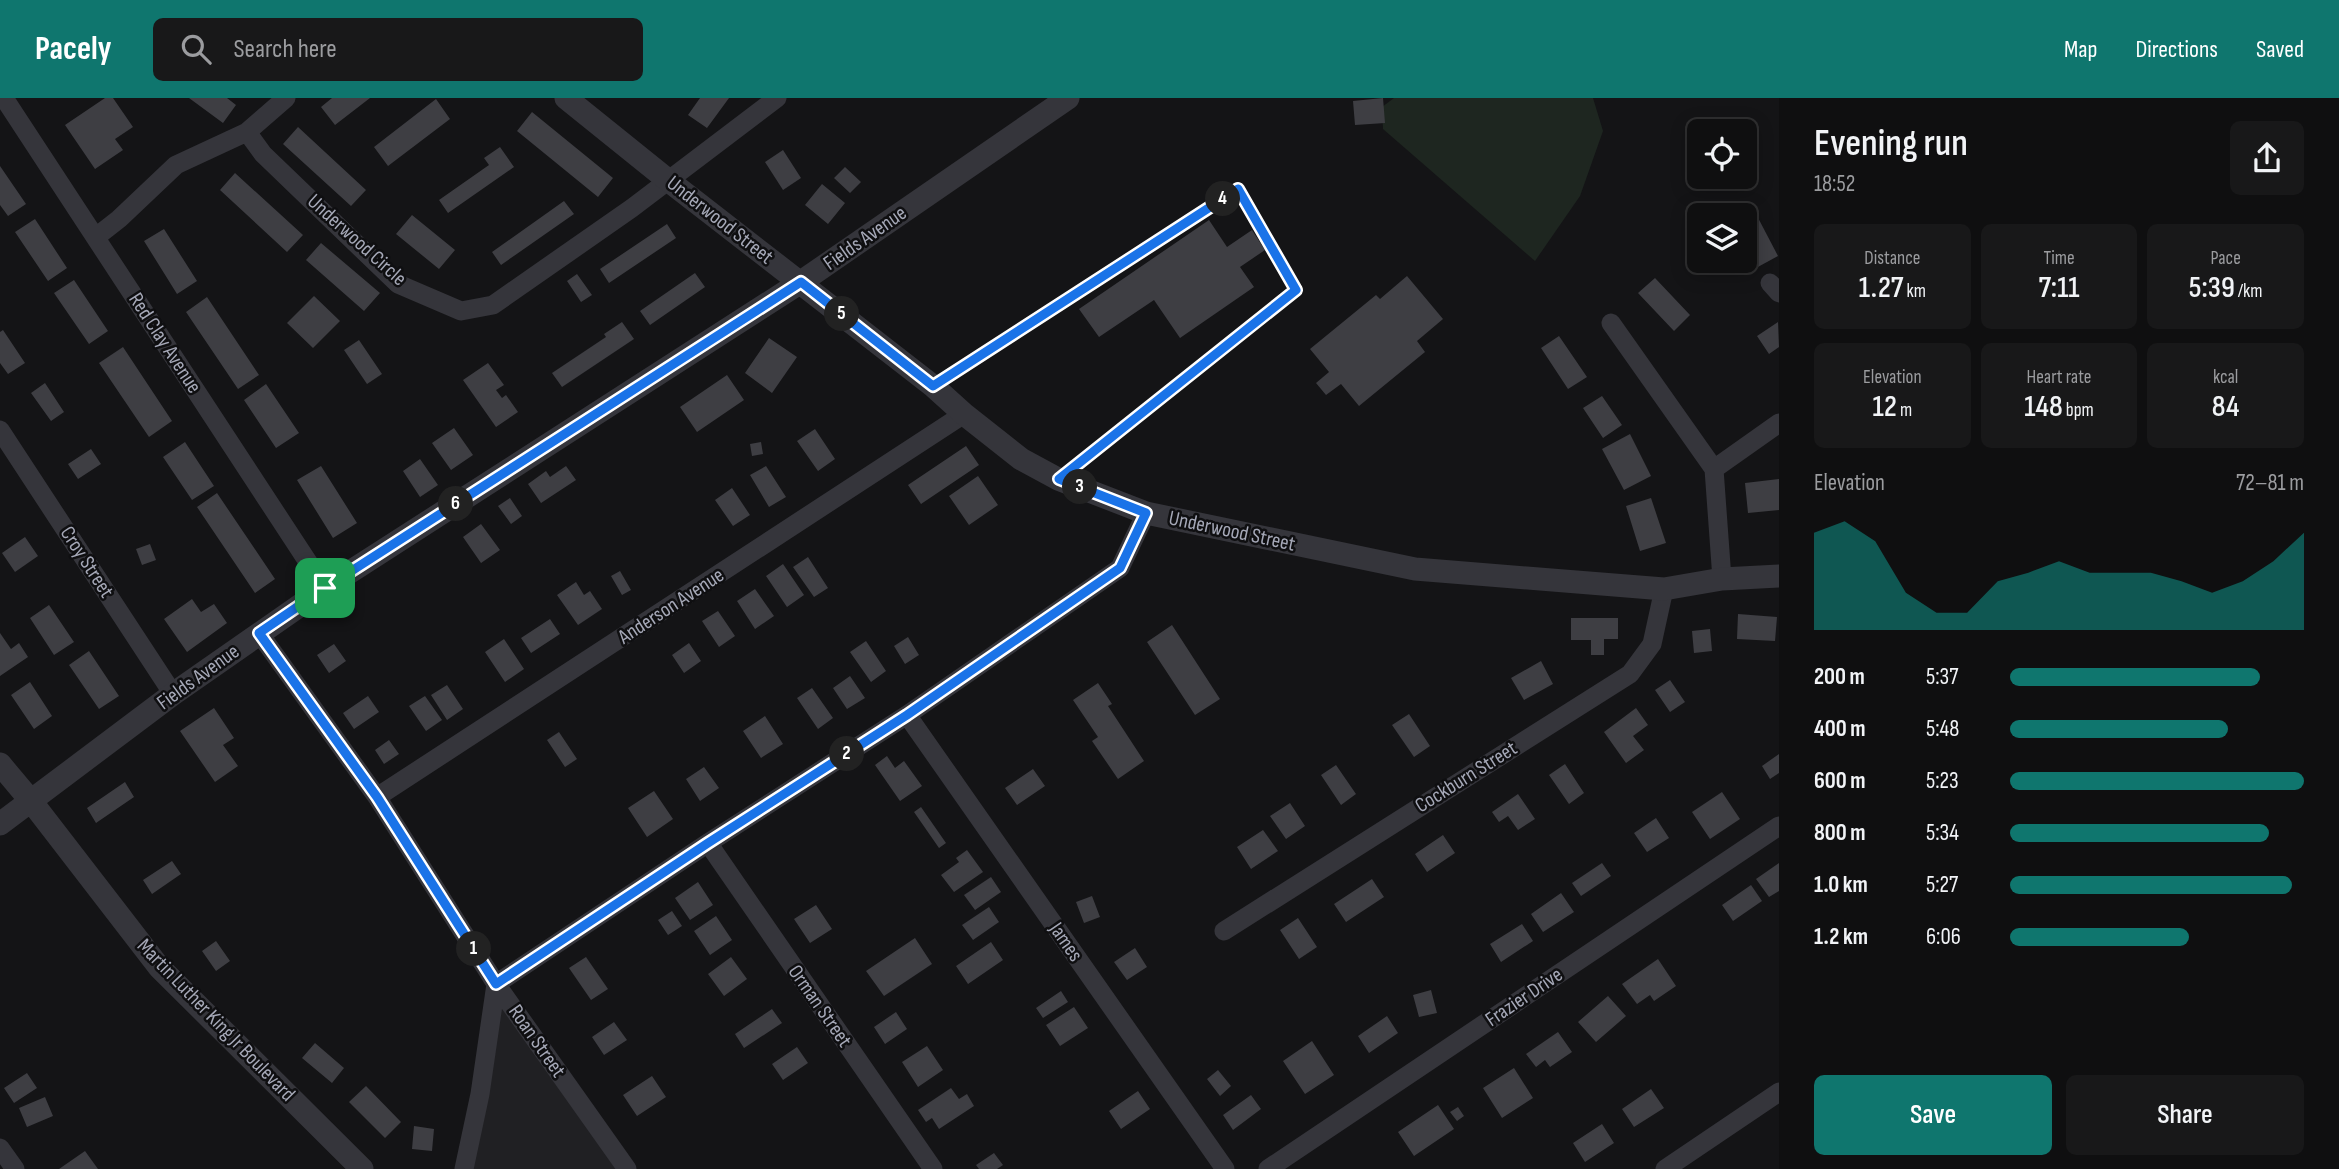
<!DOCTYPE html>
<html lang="en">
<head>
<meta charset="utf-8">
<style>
  :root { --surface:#0f0f10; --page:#181819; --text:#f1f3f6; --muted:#9b9c9f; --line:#2f2f30; --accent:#0f766e }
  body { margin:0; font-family:"Sofia Sans Condensed",sans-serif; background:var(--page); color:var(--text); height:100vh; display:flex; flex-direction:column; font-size:26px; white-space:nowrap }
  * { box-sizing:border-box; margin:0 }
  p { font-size:23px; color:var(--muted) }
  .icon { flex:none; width:38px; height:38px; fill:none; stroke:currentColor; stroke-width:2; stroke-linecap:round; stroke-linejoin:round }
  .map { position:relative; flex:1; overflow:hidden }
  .sheet { display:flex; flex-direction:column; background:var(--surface); width:560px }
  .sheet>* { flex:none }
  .controls { position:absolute; left:1687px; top:21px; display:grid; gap:14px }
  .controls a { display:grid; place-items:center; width:70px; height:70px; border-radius:10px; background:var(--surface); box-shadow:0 4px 18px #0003,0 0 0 2px var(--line); font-size:35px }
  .pin { position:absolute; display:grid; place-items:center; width:60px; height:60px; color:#fff; margin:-30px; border-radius:14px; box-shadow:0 4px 10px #0006 }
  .km { position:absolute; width:35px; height:35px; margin:-18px; border-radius:50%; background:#222; color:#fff; font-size:19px; line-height:35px; text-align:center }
  .round { display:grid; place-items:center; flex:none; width:74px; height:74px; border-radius:10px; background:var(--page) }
  .head { display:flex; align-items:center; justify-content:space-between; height:119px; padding:0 35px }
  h1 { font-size:38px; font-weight:600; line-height:52px }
  .metrics { display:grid; grid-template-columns:repeat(3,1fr); gap:10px; height:119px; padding:7px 35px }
  .metrics div { display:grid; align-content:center; border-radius:10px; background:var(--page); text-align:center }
  .metrics b { font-size:30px; font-weight:600 }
  .metrics small { font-size:19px; font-weight:400 }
  .metrics p { font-size:19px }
  .chart { height:196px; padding:14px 35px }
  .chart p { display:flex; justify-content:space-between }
  .chart svg { width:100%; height:126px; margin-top:7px; fill:var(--accent); opacity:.7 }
  .primary-button { display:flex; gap:14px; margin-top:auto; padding:14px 35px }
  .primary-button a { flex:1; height:80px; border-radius:10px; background:var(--accent); color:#fff; font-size:28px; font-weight:600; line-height:80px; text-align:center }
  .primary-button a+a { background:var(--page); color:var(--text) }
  ul { padding:0 35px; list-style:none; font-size:23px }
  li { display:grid; grid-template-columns:112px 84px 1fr; align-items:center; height:52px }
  li i { height:18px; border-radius:9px; background:var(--accent) }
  header { display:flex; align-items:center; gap:42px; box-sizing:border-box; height:98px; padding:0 35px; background:var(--accent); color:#fff }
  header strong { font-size:33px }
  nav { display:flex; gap:38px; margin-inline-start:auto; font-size:24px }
  .search { width:490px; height:63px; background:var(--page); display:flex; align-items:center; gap:18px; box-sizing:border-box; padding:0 24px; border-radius:10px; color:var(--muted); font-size:26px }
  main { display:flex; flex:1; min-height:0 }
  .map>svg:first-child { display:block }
  .built { fill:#202023 }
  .green { fill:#1e2620 }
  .building { fill:#3e3e43 }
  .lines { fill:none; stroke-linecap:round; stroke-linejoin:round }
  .service { stroke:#35353b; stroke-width:10 }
  .minor { stroke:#35353b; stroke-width:19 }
  .tertiary { stroke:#35353b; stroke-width:23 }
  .route-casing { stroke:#fff; stroke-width:14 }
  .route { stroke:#1a73e8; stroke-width:9 }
  .labels { text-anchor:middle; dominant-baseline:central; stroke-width:5; stroke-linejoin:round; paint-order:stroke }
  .street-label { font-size:21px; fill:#a5a8b7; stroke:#0f0f11 }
</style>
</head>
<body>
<header>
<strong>Pacely</strong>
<div class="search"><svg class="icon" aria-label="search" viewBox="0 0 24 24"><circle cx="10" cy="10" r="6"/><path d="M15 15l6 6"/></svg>Search here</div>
<nav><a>Map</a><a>Directions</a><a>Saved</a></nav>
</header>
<main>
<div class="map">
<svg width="1779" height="1071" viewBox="0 0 1779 1071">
  <rect width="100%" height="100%" fill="#141416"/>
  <path class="built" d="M496,886l130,185h-164z"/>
  <path class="green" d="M1394,0h199l10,33 -23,65 -45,65 -152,-132 -1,-22z"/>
  <path class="building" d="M105,0h8l20,29 -18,12 8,11 -28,19 -30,-44z
    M189,0h38l9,7 -13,18z
    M332,0h38l-35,27 -14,-18z
    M700,0h29l-22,30 -19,-13z
    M1383,0l2,25 -30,2 -2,-24z
    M436,1l14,20 -62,47 -14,-19z
    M532,14l81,66 -15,19 -81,-66z
    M298,29l68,63 -15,16 -68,-62z
    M500,49l14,20 -66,46 -9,-13 50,-35 -5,-7z
    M783,52l18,28 -18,12 -18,-28z
    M0,68l26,38 -18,12 -8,-11z
    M845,69l16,15 -11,11 -16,-15z
    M235,75l68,62 -16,17 -67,-62z
    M822,86l23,19 -17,21 -23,-19z
    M564,103l10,13 -73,51 -9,-13z
    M1756,116l22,42 -22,12 -11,-21v-27z
    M412,117l43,35 -16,19 -43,-35z
    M35,121l32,49 -19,13 -33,-49z
    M1209,122l18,27 25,-17 13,20 -25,17 14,20 -74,51 -26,-38 -55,37 -20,-28z
    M667,126l9,14 -67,45 -9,-14z
    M164,131l33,52 -20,13 -33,-53z
    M321,145l59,50 -16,18 -58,-51z
    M695,175l10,14 -55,38 -10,-14z
    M577,176l15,21 -11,7 -14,-21z
    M1407,178l36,43 -26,22 8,11 -66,54 -18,-22 -15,11 -10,-12 13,-11 -19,-23 66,-54 4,4z
    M1655,180l35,37 -16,16 -36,-38z
    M74,182l34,51 -19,13 -35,-51z
    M314,198l26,25 -27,27 -26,-25z
    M207,199l52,78 -21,14 -52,-77z
    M622,224l12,17 -72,48 -10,-14 54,-36 -2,-3z
    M1778,224l1,25 -10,7 -12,-18z
    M3,232l22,33 -17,11 -8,-11v-31z
    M1559,238l28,41 -19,12 -27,-41z
    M769,240l28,19 -25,36 -27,-20z
    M359,242l23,34 -15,10 -23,-34z
    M123,249l49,74 -23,16 -50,-74z
    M488,265l16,22 -8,5 6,8 4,-3 12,17 -22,15 -33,-47z
    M727,277l17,25 -47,32 -17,-25z
    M45,285l19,29 -13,9 -20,-28z
    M266,286l33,49 -23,15 -32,-48z
    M1602,298l20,29 -19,13 -20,-30z
    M454,330l19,27 -22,15 -19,-27z
    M815,331l20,30 -17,12 -21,-30z
    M1630,336l21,42 -27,14 -22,-41z
    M185,344l29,44 -22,14 -29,-43z
    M761,344l2,12 -11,2 -2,-12z
    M966,348l13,19 -58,39 -13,-19z
    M91,351l10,15 -23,15 -10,-15z
    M420,361l18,26 -18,12 -17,-26z
    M321,368l36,57 -24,15 -36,-58z
    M566,368l10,14 -35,23 -13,-19 18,-13 4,6z
    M766,368l20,31 -17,10 -19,-32z
    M978,378l20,29 -29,20 -20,-29z
    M1779,381v31l-31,3 -3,-30z
    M732,390l18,27 -17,11 -18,-26z
    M217,395l58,86 -20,14 -58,-86z
    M510,400l12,18 -11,8 -13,-18z
    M1651,400l15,45 -26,8 -14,-45z
    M481,426l19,26 -19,13 -18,-26z
    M25,439l13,19 -23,16 -13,-19z
    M150,446l6,16 -14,5 -6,-16z
    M808,459l20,31 -14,9 -21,-30z
    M783,466l21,31 -17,12 -21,-31z
    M620,473l11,19 -9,5 -11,-19z
    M576,484l8,13 6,-4 12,18 -24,16 -21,-30z
    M755,491l19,27 -19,13 -18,-28z
    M192,501l9,13 13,-8 13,19 -40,29 -23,-33z
    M49,507l25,37 -20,13 -24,-37z
    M718,513l17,25 -16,11 -17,-26z
    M1738,516l39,3 -2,24 -38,-2z
    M1571,520h47v21h-14v16h-13v-15h-20z
    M550,521l10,15 -29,19 -10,-15z
    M1172,527l48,74 -25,16 -48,-73z
    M1710,531l2,22 -18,2 -2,-22z
    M0,535l11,16 8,-6 9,14 -28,19z
    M908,539l11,18 -14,9 -11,-18z
    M504,541l20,30 -19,13 -20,-30z
    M866,543l20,30 -15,11 -21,-30z
    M689,545l12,18 -17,12 -12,-18z
    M334,546l12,17 -17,12 -12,-18z
    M89,553l30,45 -20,13 -30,-44z
    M1541,563l12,23 -29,16 -13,-22z
    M850,578l15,22 -18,11 -14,-21z
    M1670,582l15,22 -15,10 -15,-22z
    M30,584l22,34 -18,13 -23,-34z
    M1098,585l14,21 -4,2 36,55 -26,18 -26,-38 6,-4 -25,-37z
    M447,587l16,24 -16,11 -16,-25z
    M812,590l21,30 -15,11 -21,-31z
    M368,598l11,16 -25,17 -11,-16z
    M425,598l17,24 -16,11 -17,-25z
    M214,610l20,30 -11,7 15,21 -23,16 -35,-51z
    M1636,610l12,17 -15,11 11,14 -18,13 -22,-31z
    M1409,616l21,32 -16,11 -22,-32z
    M765,618l18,28 -22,14 -18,-27z
    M559,634l18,27 -12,8 -18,-27z
    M389,642l10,14 -15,10 -9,-14z
    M1779,656v19l-9,6 -8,-13z
    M887,658l8,12 9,-7 18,25 -22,15 -25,-36z
    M1565,666l19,29 -15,11 -20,-29z
    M1336,667l20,29 -15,11 -20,-30z
    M704,669l15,21 -19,13 -14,-22z
    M1033,671l12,17 -28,19 -12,-17z
    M125,684l9,15 -38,26 -9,-15z
    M654,693l19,28 -26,18 -19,-29z
    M1722,694l18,27 -30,20 -18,-27z
    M1518,696l17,25 -17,11 -10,-14 -9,6 -7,-10z
    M1290,705l15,23 -19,13 -16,-23z
    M921,709l25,36 -7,5 -25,-36z
    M1656,720l13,20 -22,14 -13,-19z
    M1263,732l15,21 -27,18 -14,-22z
    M1443,737l12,18 -28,19 -12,-18z
    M967,752l16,22 -29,20 -13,-17 18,-13 -3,-4z
    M172,763l9,13 -29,20 -9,-14z
    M1602,765l9,13 -30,20 -9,-13z
    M1779,765v28l-10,6 -13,-18z
    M991,779l10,15 -26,18 -11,-15z
    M1372,781l12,18 -38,25 -12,-18z
    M698,784l15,23 -23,15 -15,-22z
    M1751,787l11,16 -29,20 -11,-16z
    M1561,795l13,19 -31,20 -12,-18z
    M1092,798l8,21 -16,6 -8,-21z
    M816,807l16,24 -22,14 -16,-24z
    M989,809l10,15 -26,18 -11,-15z
    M672,813l10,15 -14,9 -10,-15z
    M716,818l16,24 -22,15 -16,-24z
    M1298,820l19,29 -18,12 -19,-29z
    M1522,826l11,17 -32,21 -11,-18z
    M915,840l17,26 -48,32 -18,-25z
    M216,843l14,20 -14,10 -14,-20z
    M991,844l12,18 -35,24 -12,-18z
    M1135,850l12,19 -20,13 -13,-18z
    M586,859l22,32 -17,11 -22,-32z
    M731,859l16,22 -23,17 -16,-22z
    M1658,861l18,27 -22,15 -4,-6 -13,9 -15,-20z
    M1431,892l6,23 -18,4 -6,-22z
    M1061,893l7,11 -25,16 -7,-10z
    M1608,898l18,20 -30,26 -18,-20z
    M1074,909l14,21 -28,18 -14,-21z
    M772,911l10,14 -38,25 -9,-14z
    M896,914l11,17 -22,15 -11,-17z
    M1387,918l11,17 -29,20 -11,-17z
    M614,924l13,18 -23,15 -12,-18z
    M1558,934l14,20 -22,15 -5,-7 -9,7 -10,-13z
    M1312,943l22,34 -29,19 -22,-33z
    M315,945l29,25 -12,15 -30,-25z
    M927,948l16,24 -25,17 -16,-25z
    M797,949l11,16 -25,17 -11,-16z
    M1514,970l19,30 -31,20 -19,-30z
    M1218,972l13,16 -11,10 -13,-17z
    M27,975l10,15 -23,15 -10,-15z
    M652,978l14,21 -29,19 -14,-21z
    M366,988l35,36 -16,16 -36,-36z
    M951,990l8,11 8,-5 7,12 -35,23 -7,-11 -6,4 -8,-12z
    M1651,991l13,19 -30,19 -12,-18z
    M1138,993l12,18 -29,20 -12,-18z
    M1251,997l10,14 -28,21 -10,-15z
    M45,999l8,19 -26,11 -8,-19z
    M1438,1007l16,24 -40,27 -16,-24z
    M1458,1009l6,9 -7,5 -7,-9z
    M1602,1026l12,19 -29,19 -12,-19z
    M414,1028l20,3 -2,22 -20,-2z
    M85,1053l13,18h-39z
    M994,1055l9,12 -6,4h-18l-3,-4z"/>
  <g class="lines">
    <path class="service" d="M934,288l304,-197 58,101 -236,187"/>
    <path class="minor" d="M4,0l321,490
      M286,0l-39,34 16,22 135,130 63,27 32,-6 139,-97 145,-110
      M96,139l23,-18 57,-54 71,-33
      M1770,185l9,10
      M1611,225l103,146 8,110
      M0,332l173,264
      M1714,371l65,-46
      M259,535l118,164 119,187 131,185
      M907,617l318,454
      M377,699l587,-383
      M708,745l225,326
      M1224,833l406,-257 22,-30 12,-55
      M0,1050l15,21
      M464,1071l16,-75 16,-110 212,-141 199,-128 213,-147 26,-55
      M1268,1071l511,-343
      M1665,1071l114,-77"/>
    <path class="tertiary" d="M566,0l103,83 264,205 31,28 57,45 37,20 88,34 269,56 249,20 58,-10 57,-3
      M0,666l31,37 128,166 203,202
      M0,726l173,-130 152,-106 476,-306 267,-184"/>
  </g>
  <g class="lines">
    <g class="route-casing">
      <path id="route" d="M1238,91l58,101 -237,189 87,34 -26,55 -213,147 -199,128 -212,141 -119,-187 -118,-164 66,-45 476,-306 132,104z"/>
    </g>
    <use href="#route" class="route"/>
  </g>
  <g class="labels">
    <g class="street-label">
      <text transform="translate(720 122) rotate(38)">Underwood Street</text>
      <text transform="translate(865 140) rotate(-35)">Fields Avenue</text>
      <text transform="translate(357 142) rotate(42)">Underwood Circle</text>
      <text transform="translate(165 245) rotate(57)">Red Clay Avenue</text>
      <text transform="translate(1232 433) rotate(12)">Underwood Street</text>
      <text transform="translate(87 464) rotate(57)">Croy Street</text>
      <text transform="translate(671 508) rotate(-33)">Anderson Avenue</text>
      <text transform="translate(198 579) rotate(-36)">Fields Avenue</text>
      <text transform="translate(1466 679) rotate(-32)">Cockburn Street</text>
      <text transform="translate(1066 844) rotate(55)">James</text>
      <text transform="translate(1524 899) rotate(-34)">Frazier Drive</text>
      <text transform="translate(820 908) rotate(55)">Orman Street</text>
      <text transform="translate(216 922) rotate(46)">Martin Luther King Jr Boulevard</text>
      <text transform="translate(537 943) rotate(55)">Roan Street</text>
    </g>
  </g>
</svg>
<div class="controls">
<a><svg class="icon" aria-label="locate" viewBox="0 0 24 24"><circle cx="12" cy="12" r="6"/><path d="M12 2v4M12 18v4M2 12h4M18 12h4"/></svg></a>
<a><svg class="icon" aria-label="layers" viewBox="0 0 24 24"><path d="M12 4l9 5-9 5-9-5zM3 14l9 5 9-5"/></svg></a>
</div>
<div class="pin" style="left:325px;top:490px;background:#1e9e55"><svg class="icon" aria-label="arrive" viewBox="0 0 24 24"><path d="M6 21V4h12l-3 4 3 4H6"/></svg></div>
<b class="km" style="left:474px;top:851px">1</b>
<b class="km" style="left:847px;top:656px">2</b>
<b class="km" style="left:1080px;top:389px">3</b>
<b class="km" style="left:1223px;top:101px">4</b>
<b class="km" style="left:842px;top:216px">5</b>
<b class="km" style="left:456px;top:406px">6</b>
</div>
<section class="sheet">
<div class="head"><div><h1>Evening run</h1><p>18:52</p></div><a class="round"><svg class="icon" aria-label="share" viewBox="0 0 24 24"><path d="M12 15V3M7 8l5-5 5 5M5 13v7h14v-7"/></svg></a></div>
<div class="metrics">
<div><p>Distance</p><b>1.27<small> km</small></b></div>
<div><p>Time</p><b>7:11</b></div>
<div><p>Pace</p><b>5:39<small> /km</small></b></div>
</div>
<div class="metrics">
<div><p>Elevation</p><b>12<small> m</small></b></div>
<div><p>Heart rate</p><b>148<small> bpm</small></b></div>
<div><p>kcal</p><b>84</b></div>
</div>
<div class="chart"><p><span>Elevation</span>72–81 m</p>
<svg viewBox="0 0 160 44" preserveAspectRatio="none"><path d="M0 44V10L10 6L20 13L30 31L40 38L50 38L60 27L70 24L80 20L90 24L100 24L110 24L120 27L130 31L140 27L150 20L160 10V44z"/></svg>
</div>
<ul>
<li><b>200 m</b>5:37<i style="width:85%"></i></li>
<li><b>400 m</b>5:48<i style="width:74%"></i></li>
<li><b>600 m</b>5:23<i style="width:100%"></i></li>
<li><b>800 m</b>5:34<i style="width:88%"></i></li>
<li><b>1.0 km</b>5:27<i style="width:96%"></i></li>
<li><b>1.2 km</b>6:06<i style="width:61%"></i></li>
</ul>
<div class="primary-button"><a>Save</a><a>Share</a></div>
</section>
</main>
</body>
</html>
